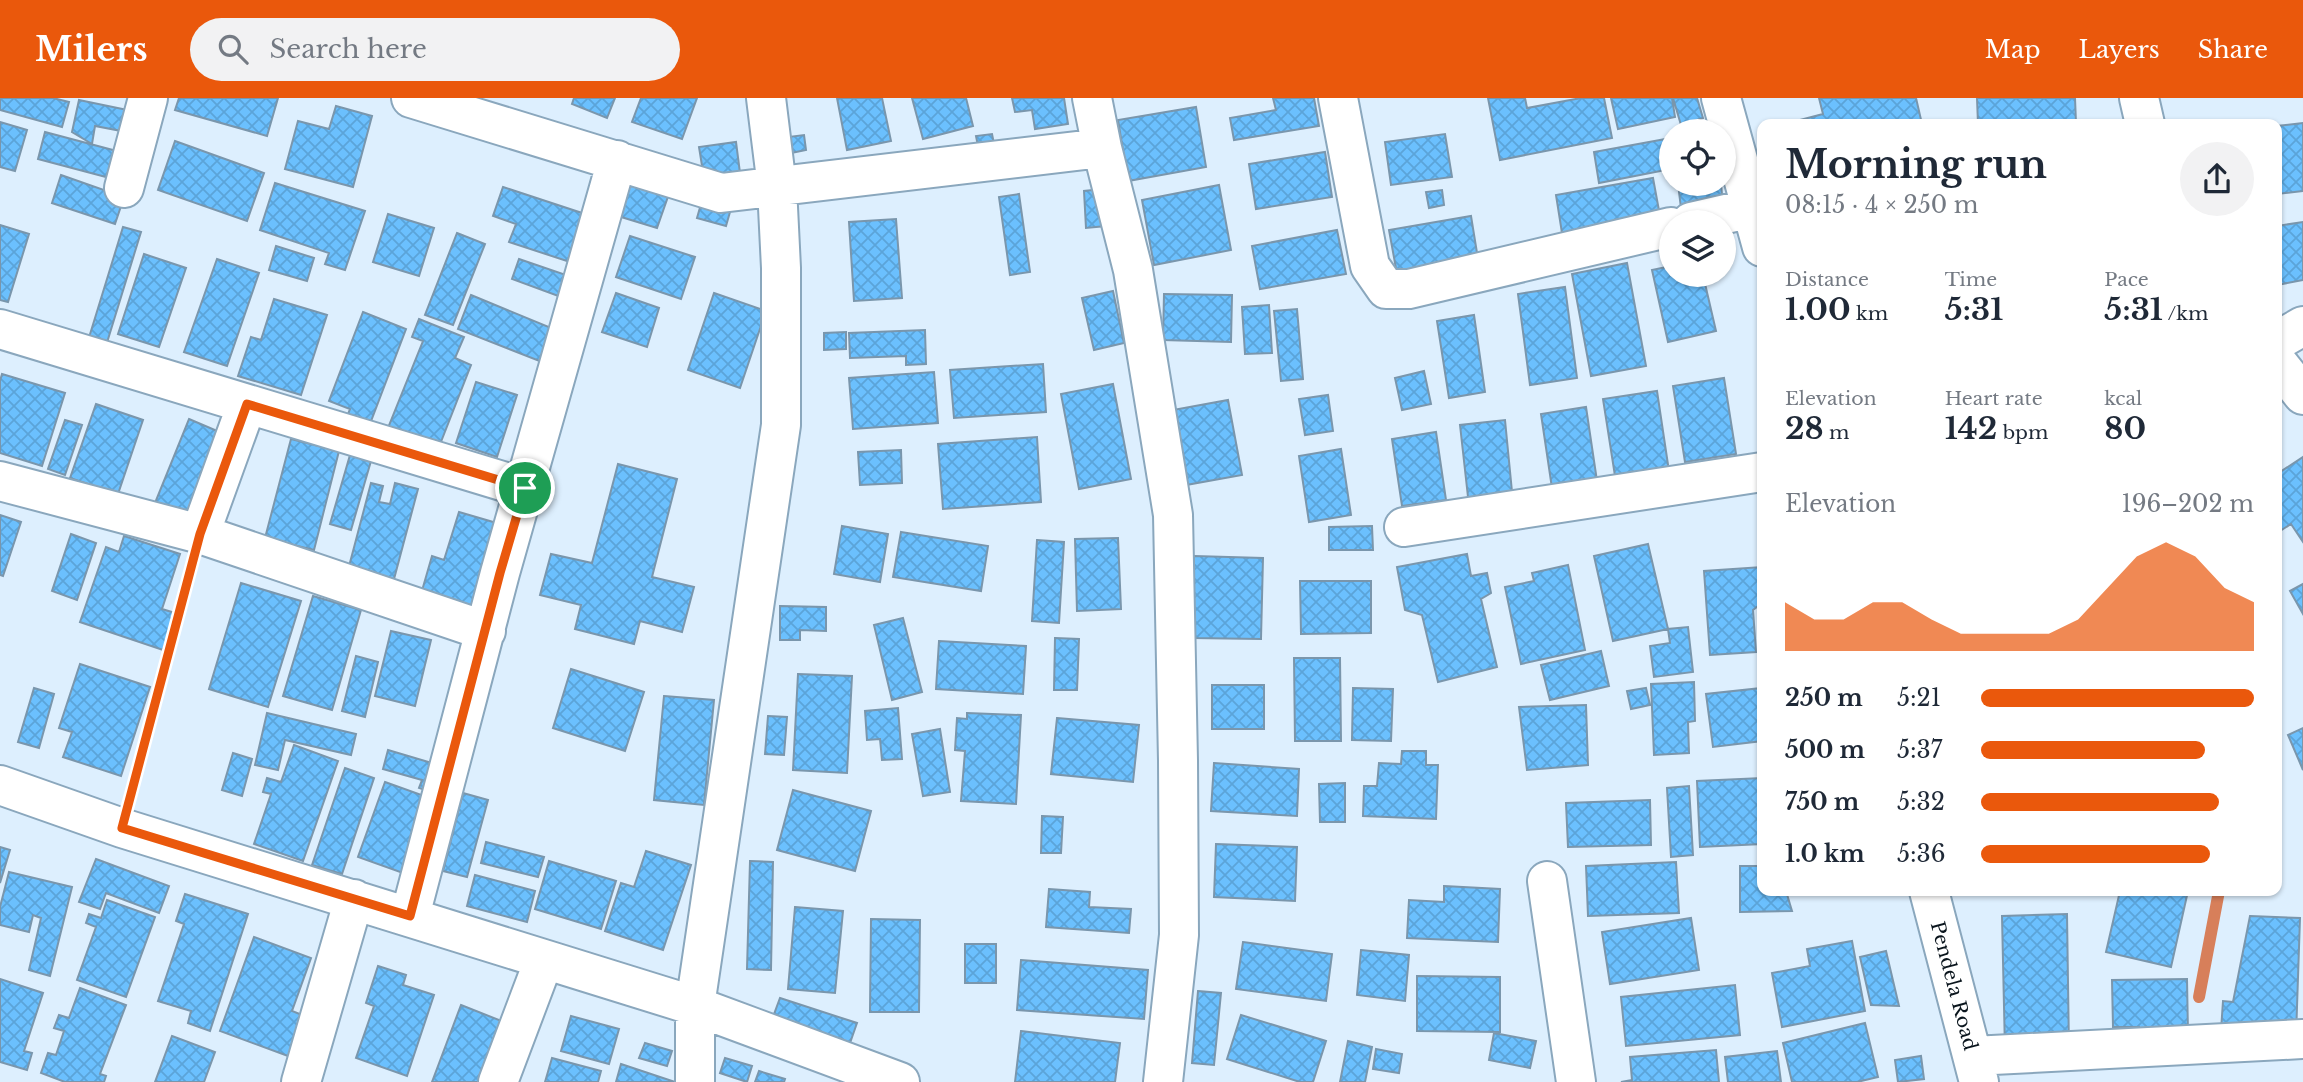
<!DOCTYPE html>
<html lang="en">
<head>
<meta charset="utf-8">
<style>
  :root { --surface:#fff; --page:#f2f2f3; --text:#1f2937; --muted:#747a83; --accent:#ea580c }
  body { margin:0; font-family:"Libre Baskerville",serif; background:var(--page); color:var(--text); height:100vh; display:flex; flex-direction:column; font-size:26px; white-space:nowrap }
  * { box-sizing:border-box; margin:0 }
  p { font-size:23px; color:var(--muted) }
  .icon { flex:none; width:38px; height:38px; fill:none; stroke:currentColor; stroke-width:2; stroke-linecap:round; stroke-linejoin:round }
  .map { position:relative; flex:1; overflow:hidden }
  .panel { position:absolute; left:1757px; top:21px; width:525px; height:777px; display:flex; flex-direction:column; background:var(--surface); border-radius:14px; box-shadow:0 2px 5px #0004 }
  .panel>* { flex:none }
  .fabs { position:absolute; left:1659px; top:21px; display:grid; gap:14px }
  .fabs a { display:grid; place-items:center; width:77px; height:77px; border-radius:50%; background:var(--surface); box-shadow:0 2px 5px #0004; font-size:35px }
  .pin { position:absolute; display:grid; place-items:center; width:60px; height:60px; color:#fff; margin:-30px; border:4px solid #fff; border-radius:50%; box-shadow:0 2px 7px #0007 }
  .round { display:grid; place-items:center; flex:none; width:74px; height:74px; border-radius:37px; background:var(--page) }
  .headline { display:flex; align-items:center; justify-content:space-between; height:119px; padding:0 28px }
  h1 { font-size:38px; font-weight:700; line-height:52px }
  .metrics { display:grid; grid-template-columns:repeat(3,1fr); gap:10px; height:119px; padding:7px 28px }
  .metrics div { display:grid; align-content:center }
  .metrics b { font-size:30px; font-weight:700 }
  .metrics small { font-size:19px; font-weight:400 }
  .metrics p { font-size:19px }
  .chart { height:196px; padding:14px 28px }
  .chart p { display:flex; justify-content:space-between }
  .chart svg { width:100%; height:126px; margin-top:7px; fill:var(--accent); opacity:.7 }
  ul { padding:0 28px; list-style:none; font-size:23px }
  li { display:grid; grid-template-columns:112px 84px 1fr; align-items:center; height:52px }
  li i { height:18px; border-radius:9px; background:var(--accent) }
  header { display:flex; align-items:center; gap:42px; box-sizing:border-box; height:98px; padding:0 35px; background:var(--accent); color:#fff }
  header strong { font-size:33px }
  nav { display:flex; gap:38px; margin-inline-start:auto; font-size:24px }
  .search { width:490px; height:63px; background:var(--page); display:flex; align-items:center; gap:18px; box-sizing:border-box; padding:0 24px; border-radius:38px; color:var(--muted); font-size:26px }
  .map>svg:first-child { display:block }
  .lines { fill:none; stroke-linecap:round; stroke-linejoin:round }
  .stream { stroke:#d77f5a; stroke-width:12 }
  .building { fill:url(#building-cross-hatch); stroke:#7a96ac; stroke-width:2 }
  .minor-casing { stroke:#8aa7bd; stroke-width:42 }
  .path { stroke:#8f9eab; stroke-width:4.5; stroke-dasharray:5 5; stroke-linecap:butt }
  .minor { stroke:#fff; stroke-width:38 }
  .route-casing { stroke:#fff; stroke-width:14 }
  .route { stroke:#ea580c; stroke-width:9 }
  .labels { text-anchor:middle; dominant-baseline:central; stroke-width:7; stroke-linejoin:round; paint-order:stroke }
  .street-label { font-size:19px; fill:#0a151d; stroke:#fff }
</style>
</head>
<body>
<header>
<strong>Milers</strong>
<div class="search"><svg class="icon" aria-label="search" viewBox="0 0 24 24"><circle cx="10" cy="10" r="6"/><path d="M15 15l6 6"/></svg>Search here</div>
<nav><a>Map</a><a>Layers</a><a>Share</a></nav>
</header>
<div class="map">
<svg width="2303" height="984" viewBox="0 0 2303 984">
  <defs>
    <pattern id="building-cross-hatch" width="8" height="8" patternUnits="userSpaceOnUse" patternTransform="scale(1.75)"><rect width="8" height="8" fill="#6bc0fe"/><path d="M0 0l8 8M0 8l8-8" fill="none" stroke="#5ba4d9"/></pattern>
  </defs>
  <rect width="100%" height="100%" fill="#ddeffe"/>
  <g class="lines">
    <path class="stream" d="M2199,899l20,-106"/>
  </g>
  <path class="building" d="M0,0h53l16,4 -7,25 -62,-17z
    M179,0h99l-11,38 -92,-26z
    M574,0h41l-8,20 -35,-14z
    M641,0h56l-15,41 -50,-17z
    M837,0h45l9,43 -44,9z
    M912,0h54l7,28 -50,13z
    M1012,0h52l4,26 -33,5 -3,-19 -17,2z
    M1273,0h41l5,28 -85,14 -4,-22 46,-8z
    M1488,0h37l2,10 54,-10h23l8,40 -112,22z
    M1611,0h61l3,19 -57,12z
    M1673,0h24l6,20 -22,7z
    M1819,0h97l6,26h-121l-1,-4 23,-6z
    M1977,0h98l1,25 -98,1z
    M79,2l63,13 -5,21 -42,-8 -3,18 -20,-12z
    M336,8l36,10 -19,71 -68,-18 13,-48 31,8z
    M1196,9l10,60 -78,14 -10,-61z
    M0,24l27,8 -12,41 -15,-4z
    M2303,25v68l-26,3v-68z
    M45,34l83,22 -7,27 -83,-22z
    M992,36l3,15 -16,2 -3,-15z
    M1445,36l7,43 -61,8 -6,-43z
    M804,37l2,15 -15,3 -3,-16z
    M1671,40v31l-72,14 -5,-31z
    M175,43l89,32 -17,48 -89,-31z
    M736,44l4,31 -36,5 -5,-31z
    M1325,54l7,45 -76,12 -7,-45z
    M61,77l63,22 -9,27 -63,-21z
    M1653,80l7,38 -98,17 -6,-38z
    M630,81l40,12 -13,37 -39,-12z
    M275,85l90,28 -20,59 -20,-6 4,-11 -69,-23z
    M1678,86h43l2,20 -42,4z
    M1219,87l12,65 -77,15 -12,-65z
    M503,89l82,27 -15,48 -61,-20 7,-18 -23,-8z
    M1102,91l4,37 -20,2 -2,-37z
    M1442,92l2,15 -15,3 -3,-16z
    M1019,96l11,78 -20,3 -11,-78z
    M703,99l29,8 -6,21 -29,-8z
    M388,116l46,14 -15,48 -46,-14z
    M1471,118l7,43 -81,15 -8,-44z
    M896,121l6,79 -48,3 -5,-79z
    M2303,124v58l-26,5v-59z
    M0,127l29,9 -21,68 -8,-2z
    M123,129l18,5 -36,117 -18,-5z
    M1337,132l9,44 -86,15 -8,-43z
    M457,135l28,11 -32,81 -28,-10z
    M630,138l65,21 -14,42 -65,-22z
    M276,148l38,12 -7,23 -38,-11z
    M144,156l42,14 -27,79 -41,-13z
    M217,161l42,14 -32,93 -43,-14z
    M519,161l50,17 -8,21 -49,-18z
    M1627,165l19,103 -55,10 -19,-102z
    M1671,168v9h32l13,56 -48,11 -16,-72z
    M1565,189l12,91 -47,7 -12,-91z
    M1113,193l11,52 -30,7 -12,-52z
    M616,195l43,15 -12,39 -45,-15z
    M714,195l52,18 -26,77 -52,-18z
    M1164,196l68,1 -1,47 -68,-2z
    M471,197l85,35 -14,32 -84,-33z
    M274,201l53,16 -26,80 -63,-19 13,-39 10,3z
    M1269,207l3,48 -27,1 -3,-47z
    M1297,211l6,70 -22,2 -7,-70z
    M363,214l43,17 -41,108 -23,-8 8,-20 -21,-8z
    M1474,217l11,77 -36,6 -12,-77z
    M419,221l45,18 -9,21 16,7 -34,87 -51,-19 37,-92 -11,-4z
    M925,232l1,34 -20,1v-9l-56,2 -1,-25z
    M846,234v17l-22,1v-17z
    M1043,266l3,48 -92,6 -4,-48z
    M1424,273l7,33 -29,6 -7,-32z
    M934,274l4,51 -85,6 -4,-51z
    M2,276l63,19 -23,73 -42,-13v-72z
    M1724,280l12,76 -51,8 -12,-76z
    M476,284l41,13 -20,62 -41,-14z
    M1113,286l18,95 -52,10 -18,-95z
    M1657,293l13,87 -55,-2 -12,-77z
    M1328,297l5,36 -28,4 -6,-36z
    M1228,302l14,75 -56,10 -13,-75z
    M96,306l47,16 -25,74 -48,-16z
    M1586,309l11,74 -45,7 -11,-74z
    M189,321l40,17 -34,83 -40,-16z
    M65,322l17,5 -17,50 -17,-6z
    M1505,322l8,82 -44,4 -9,-81z
    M1436,334l10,68 -44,6 -10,-67z
    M1037,339l4,65 -98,7 -5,-65z
    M291,341l48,12 -25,99 -49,-12z
    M1341,351l10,66 -42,7 -10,-66z
    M901,352l1,33 -42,2 -2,-33z
    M350,357l21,6 -20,69 -21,-6z
    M2303,359v85l-12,-18 -14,9v-59z
    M618,366l59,15 -25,98 42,10 -12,45 -42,-11 -6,23 -59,-15 6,-24 -41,-10 11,-41 41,9z
    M371,385l12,3 -4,16 11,2 5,-21 23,6 -28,105 -43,-20z
    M459,414l41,12 -29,93 -52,-16 13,-45 12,4z
    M0,417l21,7 -18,54 -3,-1z
    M842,428l46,8 -8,48 -46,-8z
    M1372,428l1,24h-44v-23z
    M901,434l87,14 -7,45 -88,-14z
    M71,436l25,9 -19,57 -25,-9z
    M124,438l56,18 -18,55 13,4 -12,37 -83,-28 26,-75 13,5z
    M1118,440l3,71 -44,2 -2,-72z
    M1037,442l27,2 -5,81 -27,-2z
    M1648,446l20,85 -55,12 -19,-85z
    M1467,456l4,22 16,-3 4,20 -10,6 16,68 -59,15 -16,-67 -17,-5 -8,-43z
    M1194,458l69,2 -2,81 -68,-1z
    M1568,467l17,85 -64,14 -16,-77 29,-6 -2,-8z
    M1762,469v36l-9,7 3,42 -46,3 -6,-84z
    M1300,483h71v52l-70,1z
    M241,485l60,18 -33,106 -59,-18z
    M2303,486v30l-13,-23z
    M313,498l48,14 -29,100 -49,-14z
    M780,508l46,1v24l-26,-1v10h-20z
    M903,520l19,74 -30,8 -18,-75z
    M1688,529l5,45 -39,5 -4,-31 20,-3 -2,-14z
    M391,533l40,9 -16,66 -40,-10z
    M1055,540l24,1 -2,51h-23z
    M939,543l87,5 -3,48 -87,-5z
    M1601,553l8,35 -59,14 -9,-35z
    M356,558l22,6 -13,55 -23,-6z
    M1294,560h46l1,83h-46z
    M80,566l70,23 -29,89 -58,-19 9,-25 -13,-4z
    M571,571l73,23 -19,59 -72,-23z
    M798,576l54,2 -5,97 -54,-3z
    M1760,577h2v66l-49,6 -7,-53 55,-6z
    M1694,584l1,39 -7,1 1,31 -35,2 -3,-71z
    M1212,587h52v44h-52z
    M34,590l20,6 -15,54 -21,-6z
    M1353,590l40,1 -2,52 -39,-1z
    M1646,590l4,17 -19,4 -4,-18z
    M664,598l50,4 -10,105 -50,-5z
    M1586,607l2,60 -61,5 -8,-63z
    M898,610l4,51 -20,1 -2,-21 -13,1 -2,-29z
    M267,615l89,21 -5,21 -66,-15 -7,30 -23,-5z
    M967,615l54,2 -5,89 -55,-3 4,-50 -10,-1 2,-32 10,1z
    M768,618l19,1 -3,38 -19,-1z
    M1057,620l82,7 -6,57 -82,-8z
    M2303,630v42l-15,-35z
    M940,631l10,63 -27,4 -11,-62z
    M294,647l44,16 -35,100 -49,-17 17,-50 -8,-2 4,-14 14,4z
    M388,652l54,16 -8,27 -15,-5 3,-8 -39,-11z
    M1402,653h24v14h12l-2,54 -73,-3 1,-30h13l2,-23 22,1z
    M233,655l19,6 -10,37 -20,-6z
    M1214,665l85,6 -2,47 -86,-5z
    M345,670l29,10 -32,96 -30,-9z
    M1762,680v66l-62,3 -3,-66z
    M385,684l45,16 -27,75 -45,-16z
    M1345,685v39h-25l-1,-38z
    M1689,688l4,69 -22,2 -4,-69z
    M793,692l78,21 -16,60 -78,-21z
    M463,695l25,7 -21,77 -24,-6z
    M1650,702l1,45 -83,2 -2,-44z
    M1042,718l21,1 -2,36h-20z
    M486,744l58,15 -6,20 -57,-14z
    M1216,746l81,3 -2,54 -81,-4z
    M0,749l10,3 -10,33z
    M646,753l45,14 -28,85 -58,-19 16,-48 13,4z
    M96,761l73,27 -10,27 -53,-20 -6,16 -21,-7z
    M549,763l67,20 -15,48 -66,-20z
    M750,763l23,1 -2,108 -24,-1z
    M1676,764l3,51 -91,3 -2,-50z
    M1740,768h22v25h24l6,20 -52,1z
    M9,774l63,15 -22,89 -21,-6 12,-52 -8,-3 -4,17 -29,-7v-18z
    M475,777l60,16 -8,31 -60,-16z
    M1444,788l56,3 -2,53 -91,-4 2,-38 35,2z
    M1049,791l41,3 -1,15 42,2 -2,24 -83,-6z
    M1974,793h54l-53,4z
    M2120,793h68l-17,76 -65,-15z
    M185,796l63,20 -38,117 -22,-8 3,-12 -33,-10 26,-77 -8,-3z
    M107,802l48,17 -29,80 -49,-17 19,-53 -10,-4 3,-9 12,4z
    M795,809l48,4 -8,82 -47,-4z
    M2067,816l2,136 -64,1 -3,-135z
    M2250,818l50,2 -4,119 -75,-6 2,-30 10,1z
    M1691,820l8,52 -89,14 -8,-52z
    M871,821l49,1 -1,92h-49z
    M254,839l57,21 -19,53 10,4 -3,45 -79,-29z
    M1852,843l13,70 -83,16 -10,-54 38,-7 -3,-17z
    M1243,844l89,12 -6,47 -90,-12z
    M965,846h31v39h-31z
    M1361,852l48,5 -4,46 -48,-6z
    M1886,853l13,55 -28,-1 -11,-48z
    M1021,862l127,10 -4,49 -127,-9z
    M378,868l28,9 -3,10 31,10 -27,81 -51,-18 18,-52 -8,-3z
    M1417,878l83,1v55l-83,-1z
    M0,881l43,14 -19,58 8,2 -5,17 -27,-8z
    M2187,881l1,55 -49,1v-8h-26l-1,-47z
    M1735,887l5,50 -114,11 -5,-49z
    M80,890l46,17 -26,69 6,2 -2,6h-39l-24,-9 7,-20 8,2 8,-24 -10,-3 5,-13 10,3z
    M1198,893l23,2 -7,72 -22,-2z
    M780,900l77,25 -7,20 -77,-26z
    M461,907l53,21 -22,56h-60z
    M1241,917l85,26 -13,41h-13l-73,-23z
    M571,918l48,13 -10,35 -48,-13z
    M1865,925l13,54 -21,5h-65l-9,-39z
    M1021,933l99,12 -5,39h-100z
    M1494,935l42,8 -6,27 -41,-8z
    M172,938l43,16 -11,30h-49z
    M1348,943l24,6 -7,35h-25z
    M645,945l27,8 -5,15 -28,-8z
    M1376,951l26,5 -3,19 -26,-4z
    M1716,952l3,32h-98l11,-2 -2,-23z
    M1777,953l4,31h-53l-3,-25z
    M1921,958l3,23 -26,3 -3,-22z
    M552,960l49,13 -3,11h-53z
    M725,960l27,8 -5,16 -27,-9z
    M621,966l54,18h-59z
    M759,973l26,8 -1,3h-29z"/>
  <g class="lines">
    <g class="minor-casing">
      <path id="minor" d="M411,0l310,95 381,-45
        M1092,0l10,50 31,122 40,245 5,246 1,174 -16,147
        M1338,0l32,168 16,23h23l262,-62
        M1721,0l41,149
        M2139,0l6,26
        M124,90l24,-90
        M1691,124l61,-14
        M0,231l525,159
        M2277,243l26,-15
        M2277,264l26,33
        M0,383l200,53 286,97
        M1404,429l358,-55
        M200,436l47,-130
        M0,687l122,43 573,178 205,76
        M1547,783l29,201
        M1929,793l50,191
        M410,818l90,-343 117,-413
        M1973,958l330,-17
        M301,984l53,-183
        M498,984l46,-122
        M695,984v-76l86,-581v-157l-4,-81 -11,-89"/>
    </g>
    <path class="path" d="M132,693l58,-219"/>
    <use href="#minor" class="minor"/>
  </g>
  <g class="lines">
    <g class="route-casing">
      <path id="route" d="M247,306l278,84 -25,85 -90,343 -288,-88 78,-294z"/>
    </g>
    <use href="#route" class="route"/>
  </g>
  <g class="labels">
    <g class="street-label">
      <text transform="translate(1954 888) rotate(75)">Pendela Road</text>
    </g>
  </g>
</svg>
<div class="fabs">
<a><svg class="icon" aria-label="locate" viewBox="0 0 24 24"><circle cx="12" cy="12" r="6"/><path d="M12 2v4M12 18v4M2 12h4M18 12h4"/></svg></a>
<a><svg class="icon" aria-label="layers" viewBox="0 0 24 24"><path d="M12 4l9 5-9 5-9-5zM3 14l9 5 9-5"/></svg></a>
</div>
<div class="pin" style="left:525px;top:390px;background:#1e9e55"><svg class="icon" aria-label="arrive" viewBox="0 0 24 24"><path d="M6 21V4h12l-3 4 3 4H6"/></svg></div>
<section class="panel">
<div class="headline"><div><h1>Morning run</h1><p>08:15 · 4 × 250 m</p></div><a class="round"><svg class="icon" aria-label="share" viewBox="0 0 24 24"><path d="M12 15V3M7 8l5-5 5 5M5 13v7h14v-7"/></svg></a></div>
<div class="metrics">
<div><p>Distance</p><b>1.00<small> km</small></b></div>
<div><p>Time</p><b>5:31</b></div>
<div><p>Pace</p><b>5:31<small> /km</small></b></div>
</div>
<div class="metrics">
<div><p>Elevation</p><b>28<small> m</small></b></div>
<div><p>Heart rate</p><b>142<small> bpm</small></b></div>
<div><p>kcal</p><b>80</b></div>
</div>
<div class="chart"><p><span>Elevation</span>196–202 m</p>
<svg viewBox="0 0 160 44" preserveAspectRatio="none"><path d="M0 44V27L10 33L20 33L30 27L40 27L50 33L60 38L70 38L80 38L90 38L100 33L110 22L120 11L130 6L140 11L150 22L160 27V44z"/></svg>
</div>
<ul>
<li><b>250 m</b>5:21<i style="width:100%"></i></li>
<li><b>500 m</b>5:37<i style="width:82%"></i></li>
<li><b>750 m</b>5:32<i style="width:87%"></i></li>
<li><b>1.0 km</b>5:36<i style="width:84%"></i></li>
</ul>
</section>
</div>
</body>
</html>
